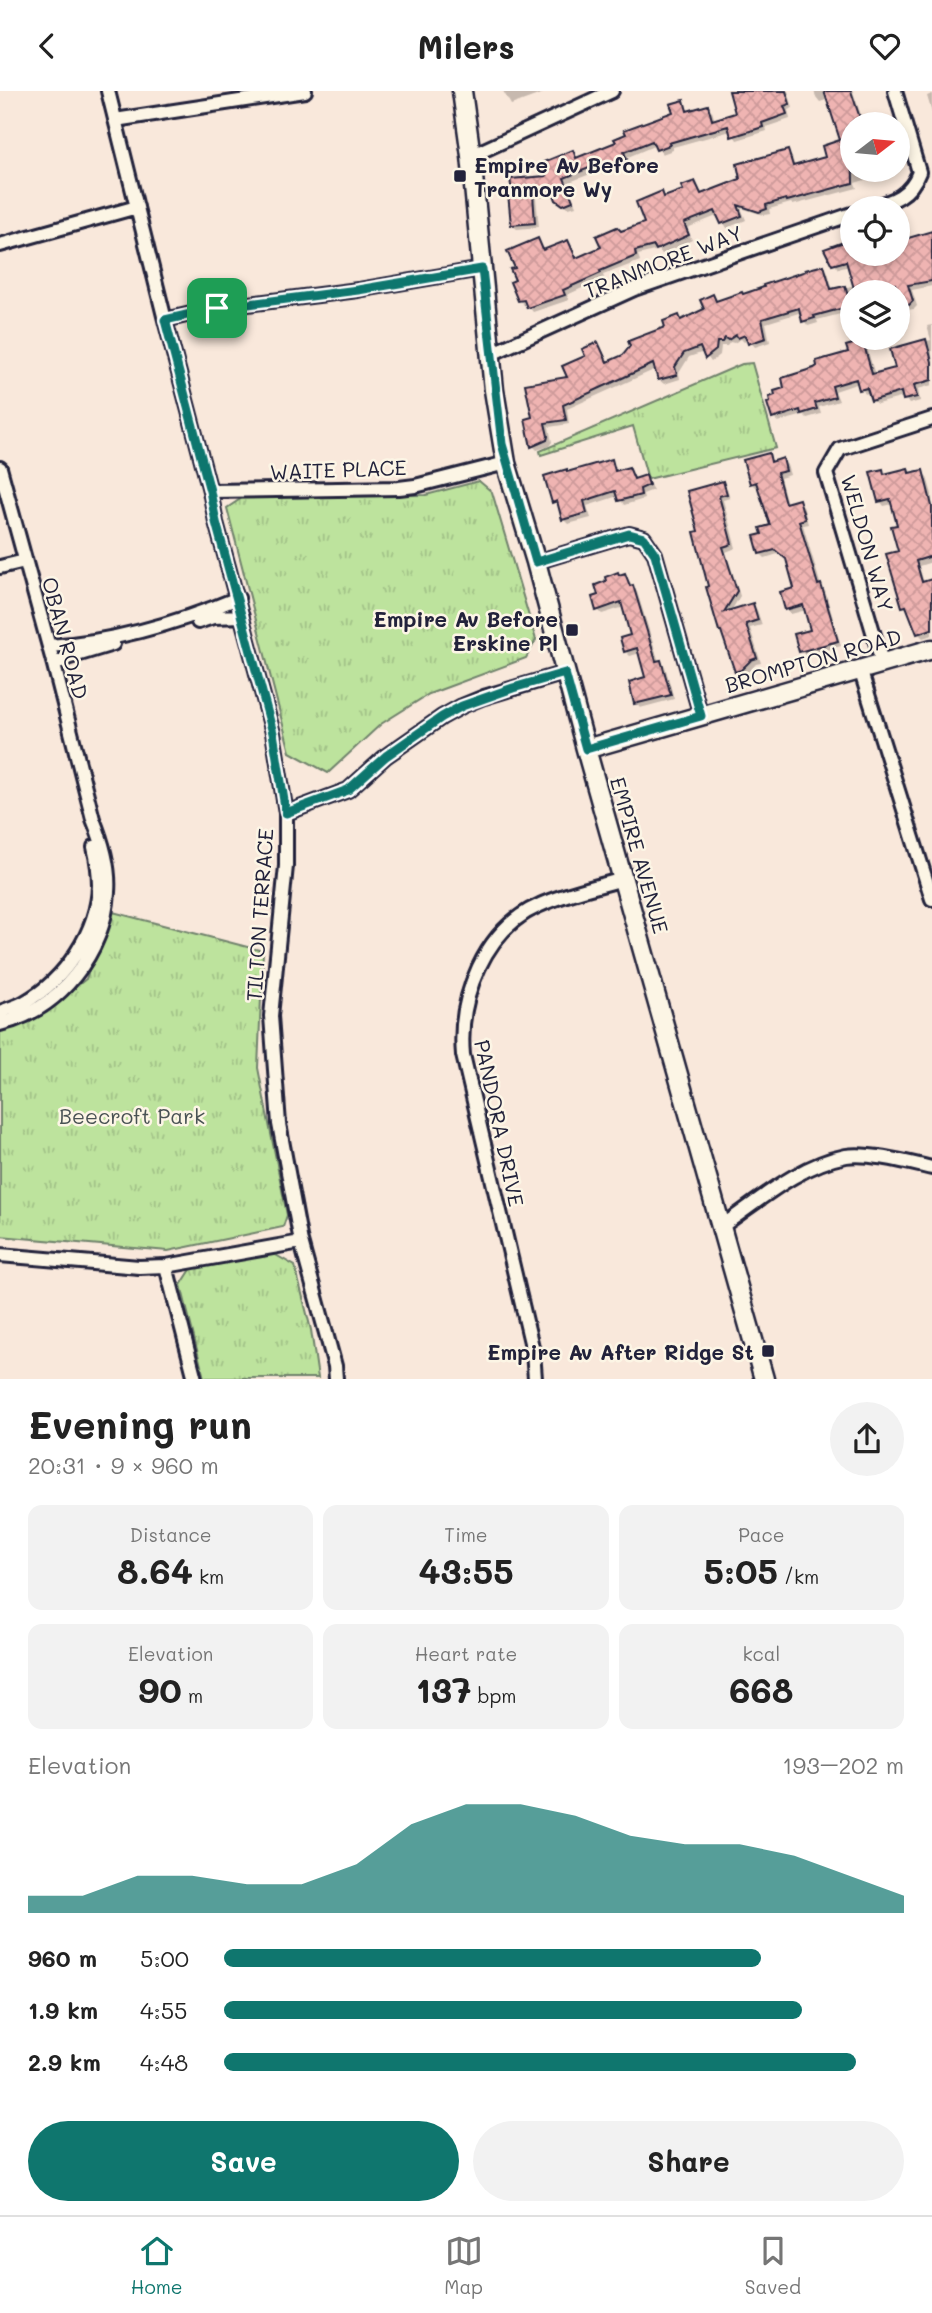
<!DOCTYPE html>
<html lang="en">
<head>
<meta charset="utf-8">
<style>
  :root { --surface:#fff; --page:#f2f2f2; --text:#222; --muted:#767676; --line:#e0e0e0; --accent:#0f766e }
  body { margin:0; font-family:Mali,sans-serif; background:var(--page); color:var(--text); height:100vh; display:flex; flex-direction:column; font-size:26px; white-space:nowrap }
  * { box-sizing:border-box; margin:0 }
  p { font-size:23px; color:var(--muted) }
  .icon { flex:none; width:38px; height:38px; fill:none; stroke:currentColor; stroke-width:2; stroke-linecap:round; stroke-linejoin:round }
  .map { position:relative; height:1288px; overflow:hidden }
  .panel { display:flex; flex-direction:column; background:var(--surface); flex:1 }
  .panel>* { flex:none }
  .needle { width:46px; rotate:74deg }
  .buttons { position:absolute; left:840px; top:21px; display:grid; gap:14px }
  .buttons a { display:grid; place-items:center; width:70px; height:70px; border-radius:50%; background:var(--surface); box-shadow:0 4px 10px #0003; font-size:35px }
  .pin { position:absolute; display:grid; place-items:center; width:60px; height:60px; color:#fff; margin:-30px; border-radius:14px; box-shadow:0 4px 10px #0006 }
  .round { display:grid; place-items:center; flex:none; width:74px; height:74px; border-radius:37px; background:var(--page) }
  .overview { display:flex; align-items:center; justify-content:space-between; height:119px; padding:0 28px }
  h1 { font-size:38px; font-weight:800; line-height:52px }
  .stats { display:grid; grid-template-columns:repeat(3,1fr); gap:10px; height:119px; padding:7px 28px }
  .stats div { display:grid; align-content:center; border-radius:14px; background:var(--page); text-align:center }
  .stats b { font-size:35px; font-weight:800 }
  .stats small { font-size:19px; font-weight:400 }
  .stats p { font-size:19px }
  .chart { height:196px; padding:14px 28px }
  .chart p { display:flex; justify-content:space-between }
  .chart svg { width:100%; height:126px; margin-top:7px; fill:var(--accent); opacity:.7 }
  .action { display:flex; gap:14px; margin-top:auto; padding:14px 28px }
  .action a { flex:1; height:80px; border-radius:42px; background:var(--accent); color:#fff; font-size:28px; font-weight:800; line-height:80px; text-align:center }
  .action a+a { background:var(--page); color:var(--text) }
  ul { padding:0 28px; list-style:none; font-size:23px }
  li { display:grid; grid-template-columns:112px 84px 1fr; align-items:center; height:52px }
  li i { height:18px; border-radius:9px; background:var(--accent) }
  header { display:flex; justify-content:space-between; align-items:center; height:91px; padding:0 28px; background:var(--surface); font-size:32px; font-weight:800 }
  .menu { display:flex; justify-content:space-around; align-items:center; height:98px; border-top:2px solid var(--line); background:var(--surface); font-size:19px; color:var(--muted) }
  .menu a { display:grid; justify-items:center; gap:4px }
  .menu .selected { color:var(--accent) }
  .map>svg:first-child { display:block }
  .park { fill:url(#park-tufts); stroke:#70826c; stroke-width:2 }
  .shadow { fill:#0003 }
  .building { fill:url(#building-cross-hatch); stroke:#22223b; stroke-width:2 }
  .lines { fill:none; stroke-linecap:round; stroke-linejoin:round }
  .street-casing { stroke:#22223b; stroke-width:18 }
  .secondary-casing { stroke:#22223b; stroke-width:23 }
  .street { stroke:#fcf5e5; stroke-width:12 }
  .secondary { stroke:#fcf5e5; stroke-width:18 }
  .route-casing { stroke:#fff; stroke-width:14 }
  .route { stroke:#0f766e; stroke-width:9 }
  .poi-dot { fill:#22223b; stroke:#fcf5e5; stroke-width:2.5 }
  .labels { text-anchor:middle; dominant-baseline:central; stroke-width:5; stroke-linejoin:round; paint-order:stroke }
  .poi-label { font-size:21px; font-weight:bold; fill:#22223b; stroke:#fcf5e5; text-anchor:end }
  .street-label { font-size:21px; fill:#22223b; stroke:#fcf5e5 }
  .park-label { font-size:21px; fill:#495254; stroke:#fcf5e5 }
</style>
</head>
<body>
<header><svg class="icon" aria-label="back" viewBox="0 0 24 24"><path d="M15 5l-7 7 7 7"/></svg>Milers<svg class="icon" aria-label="heart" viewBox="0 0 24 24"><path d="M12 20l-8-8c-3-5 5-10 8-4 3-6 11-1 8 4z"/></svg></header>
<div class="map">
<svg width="932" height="1288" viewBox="0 0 932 1288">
  <defs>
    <pattern id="park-tufts" width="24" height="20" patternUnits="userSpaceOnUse" patternTransform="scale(1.75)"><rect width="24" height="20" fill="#bde39d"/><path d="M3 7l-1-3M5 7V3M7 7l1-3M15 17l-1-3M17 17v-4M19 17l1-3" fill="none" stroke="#a2c288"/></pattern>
    <pattern id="building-cross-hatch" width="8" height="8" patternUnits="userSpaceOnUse" patternTransform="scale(1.75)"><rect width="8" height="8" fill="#efb4b2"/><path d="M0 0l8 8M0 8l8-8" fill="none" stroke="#cd9a9a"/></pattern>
  </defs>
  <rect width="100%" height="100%" fill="#f9e8db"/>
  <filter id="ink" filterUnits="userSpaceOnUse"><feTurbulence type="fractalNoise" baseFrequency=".0143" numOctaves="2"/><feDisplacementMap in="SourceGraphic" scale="14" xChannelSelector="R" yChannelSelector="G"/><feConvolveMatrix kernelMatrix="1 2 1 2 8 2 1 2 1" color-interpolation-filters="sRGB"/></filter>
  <g filter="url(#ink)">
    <path class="park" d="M752,272l24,85 -128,31 -15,-53 -92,29 -1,-4 202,-87z
      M479,390l13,11 44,148 -10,18 -97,36 -48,30 -53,49 -38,-21 -63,-244 18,-12 181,-1z
      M109,820l154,40 -5,117 29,147 -4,12 -115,24 -168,-15v-211l39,-9 47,-37z
      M274,1163l21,12 16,64 7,48h-114l-23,-93 11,-17z"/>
    <path class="shadow" d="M503,0h46l-38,14z
      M731,0h57l5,17 -5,2 2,9 -24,8 1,4 -30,9 -6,-9 -58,16v3l-11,4 -6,-9 -28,12 2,7 -27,11 -5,-4 -31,12 9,23 -7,2 -13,-12 -20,2 3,29 -22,2 -5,-4 -3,-31 40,-17 23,-25 6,7 40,-16 57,-30 8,-11 6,10 18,-5 5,4 3,10 22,-7z
      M814,0h41l-2,1 11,32h-12v46l29,1 -14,4 1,4 -13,4 2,5 -64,17 -2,-2 -22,6 1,5 -6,1 -23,-7 5,12 -19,8 -8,-13 -32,13 5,12 -30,14 -4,-4 -20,5 2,6 -37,14 1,3 -37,17 2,5 -36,12 -6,-8 -3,1 -4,-5 -3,-31 21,-29 7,11 23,-9 4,4 6,13 25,-11 18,-15 26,-9 14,-31 6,5 18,-7 10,-8 8,12 39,-15 45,-28 5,5 3,10 32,-9 16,-16 -14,-43 -9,3 -4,-5z
      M932,3v19l-5,-17z
      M932,141v54l-20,4 5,16 -3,3 -7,1 -5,-5 -4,-17 -12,4h-34v19l-35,9 1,3 -10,3 -4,-5 -2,-9 -36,11 4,19 -15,5 -6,-7 -5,2 -3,-3 -7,4 -4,-1 -3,4h-6l-1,9 -9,7 -7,-10 -15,5 -10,16 1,6 -16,5 -5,-4 -3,-11 -89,40 2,15 -20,3 3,15 -3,4 -12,4 -4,-4 1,-27 63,-75 5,5 7,14 15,-7 44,-28 11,-11 3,4 24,-11 7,-14 5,6 25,-6 81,-29 4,5 5,19 22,-6 -6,-19 -11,3 -12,-19 26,-9v13h46v-20l3,8z
      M932,234v60l-14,4 2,12 -11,3 -5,-7 -27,7 -5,-4 -2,-8 -5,2 -6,-11 -24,8 4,10 -20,6 2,7 -14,4 -3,-3 -26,7 -5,-4 14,-29 28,-19 35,-17 12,-10 5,5 8,27 22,-6 -5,-19 39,-10 -4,-14z
      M768,364l6,8 8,-3 5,5 3,10 -10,3 7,26 11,-3 5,5 5,18 -5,1 18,61 4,5 16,55 -35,10 -5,-5 11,-20 -6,-21 -15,4 -4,-5 9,-20 -8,-30 -7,-6 -16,5 -5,-5 4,-18 8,-9 -12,-39 -4,1 -5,-5z
      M612,370l6,11 11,-3 7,11 9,-3 8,13 -10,4 1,5 -20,6 -6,-9 -31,10 4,12 -23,6 -4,-4 -4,-14 -6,-4 15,-28z
      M907,379l5,4 10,-2 5,5 5,17v68l-13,4 5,17 8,-2v54l-9,3 -5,-5 -9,-22 -5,-5 -5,-80 -6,-22 -9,2 -4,-5 2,-30 5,4z
      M723,392l4,5 3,10 -7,2 13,48 -10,4 14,44 -9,15 22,-6 4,5 5,15 -12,3 11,35 -5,1 -10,10 -5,2 -5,-5 -35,-139z
      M625,484l12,17 22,70 6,4 9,33 -34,9 -4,-5 11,-24 -7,-26 -10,3 -5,-5 8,-15 -9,-29 -22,7 -4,-4 2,-14 20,-19z"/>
    <path class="building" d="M729,0h57l4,13 -6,2 3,8 -25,9 1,4 -32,10 -3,-11 -59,17 1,2 -14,5 -4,-9 -28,11 3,8 -31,12 -2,-6 -30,12 9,23 -10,4 -7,-5 -3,-8 -20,2 2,29 -24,2 -3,-32 4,-1 -2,-13 36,-3 -5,-13 32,-13 3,8 40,-16 -2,-3 12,-5 -2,-4 49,-18 -3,-8 14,-4 3,11 21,-6 4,15 23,-7z
      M824,0h27l11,33h-10l1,59 -66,18 -1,-2 -20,6 1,4 -8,3 -21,-7 4,11 -21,8 -6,-13 -31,12 5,12 -33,15 -2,-4 -19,5 1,5 -36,15 1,2 -38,17 2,5 -38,13 -3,-8 -6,1 -8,-19 5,-2 -5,-11 5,-1 -8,-17 31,-13 5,12 25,-10 8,18 25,-11 -5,-11 21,-9 4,4 23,-8 -8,-21 26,-11 2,6 19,-7 -2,-4 14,-5 6,13 39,-15 -3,-15 51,-14 5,16 32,-9 -3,-11 18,-6z
      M932,140v50l-24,4 5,16 -4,4 -8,1 -6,-22 -26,8h-14l-9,-31 -14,4 -8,-16 28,-10v15h46v-13z
      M824,174l7,24 14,-3 6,20 -37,10 1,2 -13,4 -3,-14 -37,11 4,19 -18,6 -3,-9 -7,3 -2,-3 -8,5 -3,-2 -3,4h-5l-1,8 -11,9 -5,-12 -16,6 -9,14 2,8 -19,5 -5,-16 -90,41 3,15 -21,3 3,13 -1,4 -16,7 -6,-28 7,-2 -7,-33 42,-7 -5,-11 23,-10 -3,-7 16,-7 9,20 16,-7 7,-9 -2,-5 37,-14 -2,-6 16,-6 2,5 23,-11 -4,-9 13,-6 3,7 26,-9 1,2 21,-7 -1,-2 43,-14 -1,-1z
      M926,248l6,23v18l-18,5 3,12 -14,3 -2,-8 -30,9 -4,-13 -8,2 -3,-11 -24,7 3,11 -20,6 2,6 -16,5 -1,-4 -28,9 -5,-16 3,-1 -1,-5 6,-2 -1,-4 10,-3 -2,-10 32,-10 3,-2 -1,-5 32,-9 -2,-6 17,-5 9,33 23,-6 -5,-19z
      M769,362l2,9 12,-4 3,13 -9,2 8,30 14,-4 6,20 -6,2 19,64 3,-1 17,57 -39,11 -5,-18 16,-4 -7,-25 -18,5 -5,-18 14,-4 -8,-29 -11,-9 -16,4 -5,-18 8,-2 -2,-6 10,-3 -14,-43 -6,2 -7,-24z
      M612,368l3,12 14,-4 5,12 12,-4 3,10 -9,4 1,6 -23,6 -3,-10 -31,10 3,12 -25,7 -5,-19 -5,2 -8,-27 23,-7v3z
      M908,377l1,5 14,-3 9,36v50l-16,5 6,21 10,-3v50l-15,5 -11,-28 -4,1 -16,-53 12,-3 -7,-25 6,-1 -7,-26 -12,3 -8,-30 13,-3 1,5z
      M723,390l4,13 -8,2 13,48 -9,3 14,44 -13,21 29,-9 5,17 -12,4 11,34 -6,2 -10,10 -6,2 -14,-41h-2l-13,-44 2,-1 -14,-54 4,-1 -11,-40z
      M618,481l1,3 6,-2 5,13 3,-1 23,76 5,-1 10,35 -37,9 -5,-22 16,-5 -8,-29 -13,4 -4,-14 10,-3 -9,-33 -25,9 -4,-14 6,-2 -3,-10 11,-4 -1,-4z"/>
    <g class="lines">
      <g class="street-casing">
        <path id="street" d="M108,0l57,229 45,171 6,31 57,211 13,80v53l-15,150 8,108 22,118 34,124 1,13
          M115,29l190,-29
          M471,65l141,-65
          M870,117c23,-7 40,-12 49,-36l-24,-81
          M0,154l137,-38
          M165,229l52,-12 141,-18 124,-21
          M491,263l143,-65 218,-75
          M0,377l54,197 39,154c9,22 17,49 15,73 -4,61 -48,118 -108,132
          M210,400l189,-3 16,-2 91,-23
          M536,471l93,-28 15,4 11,16 46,162
          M0,476l25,-6
          M198,531l15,-5 29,-1
          M49,555c64,-4 129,-23 189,-48
          M882,571l-56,-189 14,-24 92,-30
          M54,574l13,-7 46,-14
          M860,578l72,230
          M286,722l62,-23 38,-34 56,-39 20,-11 22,-9 81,-24
          M0,921c8,-3 18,-6 25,-10 40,-22 73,-71 74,-117 0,-12 -2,-26 -5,-38
          M722,1135c38,-26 77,-61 124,-70 22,-4 64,7 86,12
          M0,1164l139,12 27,-1 135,-24
          M166,1175l29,113
          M535,1288l-2,-28 -70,-296c-5,-57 21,-126 77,-150 26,-12 56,-18 83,-26"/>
      </g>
      <g class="secondary-casing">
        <path id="secondary" d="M462,0l9,65 23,234 12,73 30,99 50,187 178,630
          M586,658l346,-100"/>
      </g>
      <use href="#street" class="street"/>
      <use href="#secondary" class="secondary"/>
    </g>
  </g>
  <g class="lines" filter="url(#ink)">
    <g class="route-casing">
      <path id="route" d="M482,178l20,175 34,118 93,-28 15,4 11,16 46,162 -115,33 -21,-76 -52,15 -51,18 -20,11 -56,39 -38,34 -62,23 -13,-80 -57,-211 -6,-31 -45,-171 52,-12 141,-18z"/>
    </g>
    <use href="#route" class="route"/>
  </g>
  <g class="poi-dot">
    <rect x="453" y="78" width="14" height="14" rx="3.5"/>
    <rect x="565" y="532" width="14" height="14" rx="3.5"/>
    <rect x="761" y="1253" width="14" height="14" rx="3.5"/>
  </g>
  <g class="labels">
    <g class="poi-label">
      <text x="474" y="73" text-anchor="start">Empire Av Before<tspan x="474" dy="24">Tranmore Wy</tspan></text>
      <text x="558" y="527">Empire Av Before<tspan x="558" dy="24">Erskine Pl</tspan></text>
      <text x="754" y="1260">Empire Av After Ridge St</text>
    </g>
    <g class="street-label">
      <text transform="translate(663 170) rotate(-21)">TRANMORE WAY</text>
      <text transform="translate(338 378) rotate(-2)">WAITE PLACE</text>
      <text transform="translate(868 452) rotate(74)">WELDON WAY</text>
      <text transform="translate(66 547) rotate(75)">OBAN ROAD</text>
      <text transform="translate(813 569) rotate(-16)">BROMPTON ROAD</text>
      <text transform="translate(640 764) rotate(74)">EMPIRE AVENUE</text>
      <text transform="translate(259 824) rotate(-86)">TILTON TERRACE</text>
      <text transform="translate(500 1032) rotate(78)">PANDORA DRIVE</text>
    </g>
    <g class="park-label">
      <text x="132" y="1024">Beecroft Park</text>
    </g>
  </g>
</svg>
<div class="buttons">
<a><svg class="needle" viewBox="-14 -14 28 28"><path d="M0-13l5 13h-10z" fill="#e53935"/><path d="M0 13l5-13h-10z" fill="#767676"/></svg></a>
<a><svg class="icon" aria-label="locate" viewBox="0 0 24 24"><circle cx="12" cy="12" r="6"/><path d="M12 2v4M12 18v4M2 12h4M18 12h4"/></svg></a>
<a><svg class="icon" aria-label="layers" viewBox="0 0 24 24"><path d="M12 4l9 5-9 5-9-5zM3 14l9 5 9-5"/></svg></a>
</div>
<div class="pin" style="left:217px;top:217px;background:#1e9e55"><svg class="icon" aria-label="arrive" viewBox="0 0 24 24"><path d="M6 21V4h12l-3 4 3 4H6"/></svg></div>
</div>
<section class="panel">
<div class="overview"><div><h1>Evening run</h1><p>20:31 · 9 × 960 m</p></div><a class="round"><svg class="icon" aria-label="share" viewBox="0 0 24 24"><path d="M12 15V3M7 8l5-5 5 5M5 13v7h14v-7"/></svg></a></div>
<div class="stats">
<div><p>Distance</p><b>8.64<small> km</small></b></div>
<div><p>Time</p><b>43:55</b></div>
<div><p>Pace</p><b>5:05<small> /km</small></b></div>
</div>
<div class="stats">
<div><p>Elevation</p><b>90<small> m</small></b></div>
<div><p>Heart rate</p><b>137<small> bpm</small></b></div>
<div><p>kcal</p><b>668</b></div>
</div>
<div class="chart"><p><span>Elevation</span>193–202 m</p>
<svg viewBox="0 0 160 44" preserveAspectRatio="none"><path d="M0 44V38L10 38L20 31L30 31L40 34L50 34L60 27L70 13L80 6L90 6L100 10L110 17L120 20L130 20L140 24L150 31L160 38V44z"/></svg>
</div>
<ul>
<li><b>960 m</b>5:00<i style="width:79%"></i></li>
<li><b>1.9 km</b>4:55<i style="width:85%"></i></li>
<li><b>2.9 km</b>4:48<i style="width:93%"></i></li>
</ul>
<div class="action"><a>Save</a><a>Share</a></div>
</section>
<nav class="menu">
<a class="selected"><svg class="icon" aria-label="home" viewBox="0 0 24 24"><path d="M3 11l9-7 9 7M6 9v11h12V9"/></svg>Home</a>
<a><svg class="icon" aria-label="map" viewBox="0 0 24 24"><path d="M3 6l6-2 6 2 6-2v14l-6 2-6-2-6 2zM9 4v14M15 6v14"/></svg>Map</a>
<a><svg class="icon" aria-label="saved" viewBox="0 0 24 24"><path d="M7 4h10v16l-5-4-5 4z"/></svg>Saved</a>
</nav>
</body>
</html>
